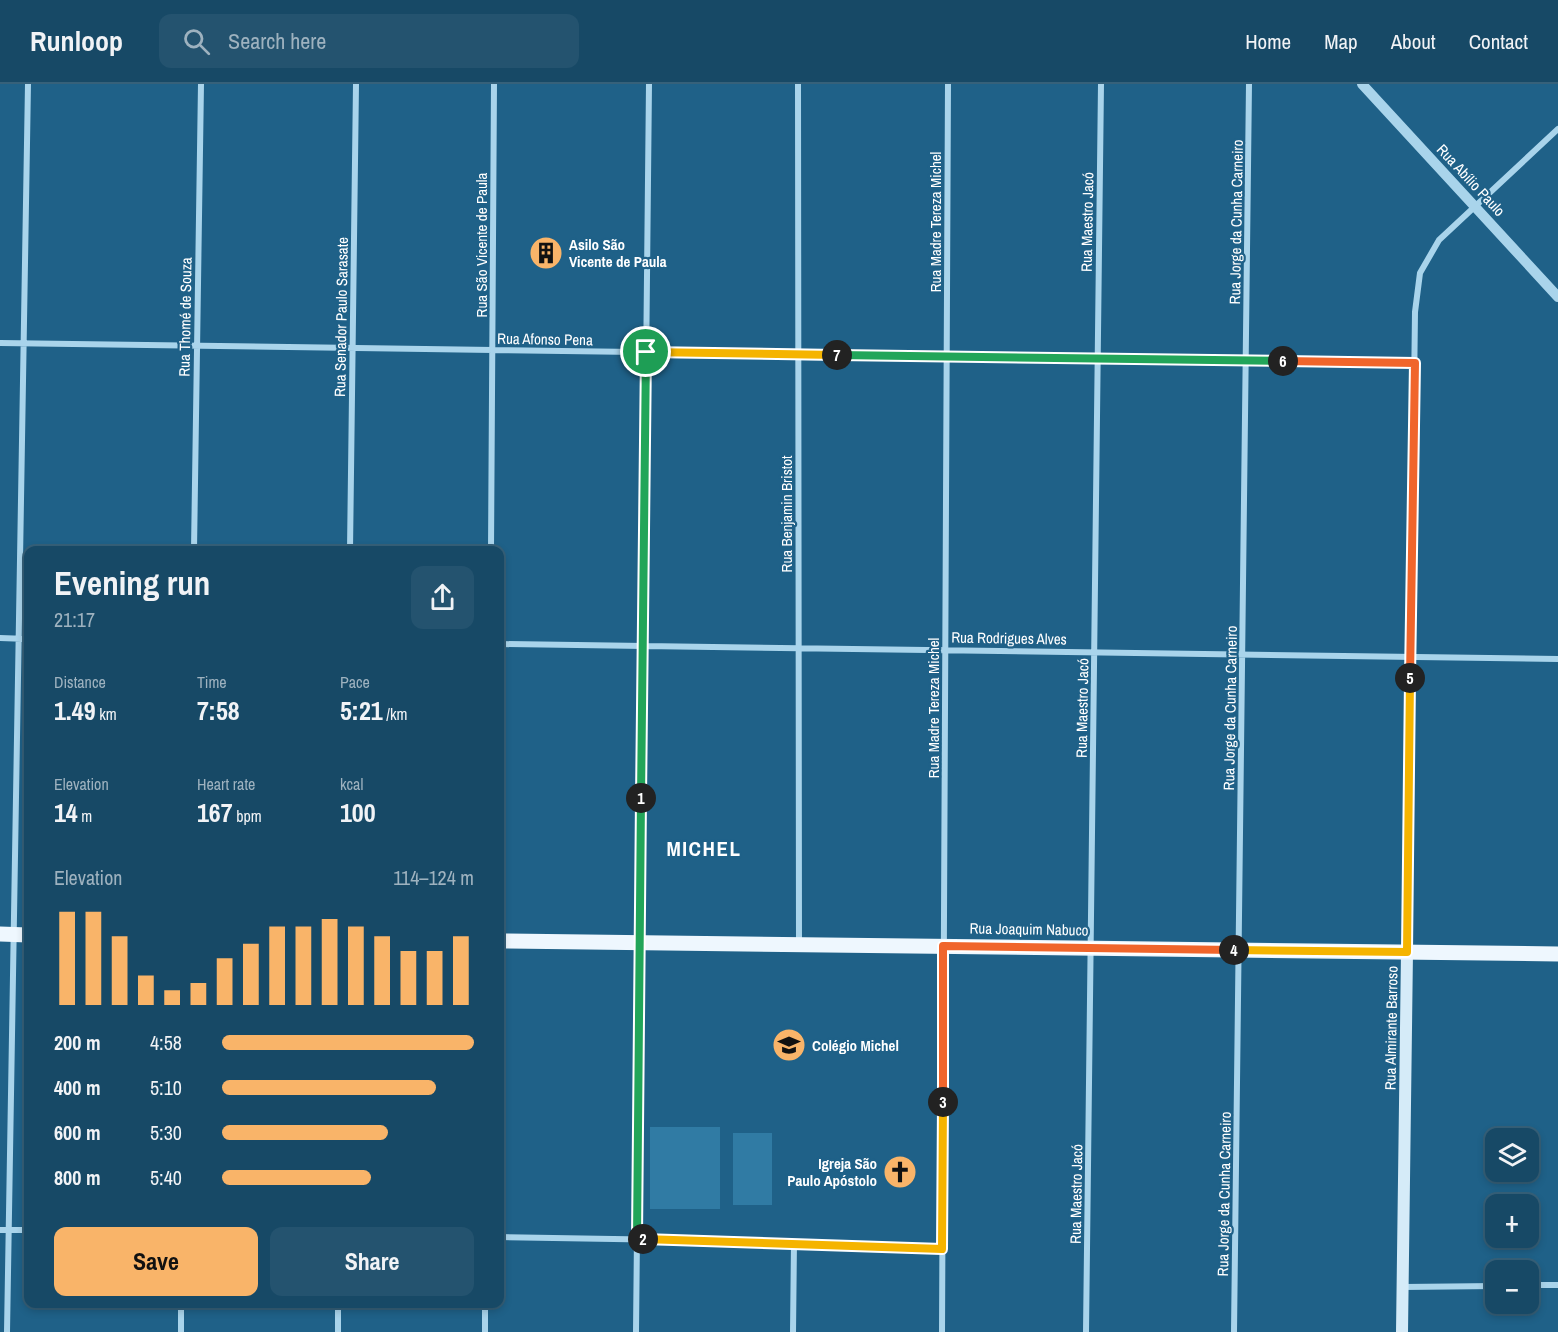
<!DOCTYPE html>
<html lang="en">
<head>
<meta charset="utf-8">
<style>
  :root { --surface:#174966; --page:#24536f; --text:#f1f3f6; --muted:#9eb2bf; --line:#36617a; --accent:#f9b469 }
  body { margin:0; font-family:"Archivo Narrow",sans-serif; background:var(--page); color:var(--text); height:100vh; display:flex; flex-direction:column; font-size:22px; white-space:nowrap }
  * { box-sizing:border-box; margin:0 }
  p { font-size:20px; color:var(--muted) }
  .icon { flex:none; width:33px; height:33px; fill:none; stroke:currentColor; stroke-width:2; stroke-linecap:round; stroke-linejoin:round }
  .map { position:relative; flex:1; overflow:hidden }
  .details { position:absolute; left:24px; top:462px; width:480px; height:762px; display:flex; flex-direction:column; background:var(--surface); border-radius:12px; box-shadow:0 3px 9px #0003,0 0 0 2px var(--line) }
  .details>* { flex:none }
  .tools { position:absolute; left:1485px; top:1044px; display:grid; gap:12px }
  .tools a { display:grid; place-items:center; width:54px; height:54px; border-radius:12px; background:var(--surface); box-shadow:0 3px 9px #0003,0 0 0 2px var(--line); font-size:30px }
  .pin { position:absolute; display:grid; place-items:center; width:51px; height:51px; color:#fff; margin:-26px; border:3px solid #fff; border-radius:50%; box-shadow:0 2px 6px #0007 }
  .km { position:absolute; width:30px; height:30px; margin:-15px; border-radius:50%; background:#222; color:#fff; font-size:16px; line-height:30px; text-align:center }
  .round { display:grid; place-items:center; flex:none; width:63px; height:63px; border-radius:12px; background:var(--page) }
  .head { display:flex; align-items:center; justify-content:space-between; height:102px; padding:0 30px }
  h1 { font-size:33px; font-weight:700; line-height:45px }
  .stats { display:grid; grid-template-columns:repeat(3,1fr); gap:9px; height:102px; padding:6px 30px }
  .stats div { display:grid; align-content:center }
  .stats b { font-size:26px; font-weight:700 }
  .stats small { font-size:16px; font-weight:400 }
  .stats p { font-size:16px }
  .chart { height:168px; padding:12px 30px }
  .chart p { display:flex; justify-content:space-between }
  .chart svg { width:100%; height:108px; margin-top:6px; stroke:var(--accent); stroke-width:6 }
  .action { display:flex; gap:12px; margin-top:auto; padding:12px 30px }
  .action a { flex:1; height:69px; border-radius:12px; background:var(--accent); color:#111; font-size:24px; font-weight:700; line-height:69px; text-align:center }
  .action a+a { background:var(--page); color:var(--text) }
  ul { padding:0 30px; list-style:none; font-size:20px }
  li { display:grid; grid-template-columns:96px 72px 1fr; align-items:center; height:45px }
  li i { height:15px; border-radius:8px; background:var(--accent) }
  header { display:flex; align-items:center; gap:36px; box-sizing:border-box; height:84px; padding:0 30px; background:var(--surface); border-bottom:2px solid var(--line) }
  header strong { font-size:28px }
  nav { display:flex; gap:33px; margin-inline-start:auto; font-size:21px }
  .search { width:420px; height:54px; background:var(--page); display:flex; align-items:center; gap:15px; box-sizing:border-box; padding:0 21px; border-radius:12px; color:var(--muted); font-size:22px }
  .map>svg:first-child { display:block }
  .green { fill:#307ba4 }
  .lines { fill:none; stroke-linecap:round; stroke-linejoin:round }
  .minor { stroke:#a9d4eb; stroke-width:6 }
  .tertiary { stroke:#a9d4eb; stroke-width:10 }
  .secondary { stroke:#d5ebf8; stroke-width:12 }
  .primary { stroke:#eef7fe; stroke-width:15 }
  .split-1-casing { stroke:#fff; stroke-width:12 }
  .split-2-casing { stroke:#fff; stroke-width:12 }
  .split-3-casing { stroke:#fff; stroke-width:12 }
  .split-4-casing { stroke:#fff; stroke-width:12 }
  .split-5-casing { stroke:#fff; stroke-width:12 }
  .split-6-casing { stroke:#fff; stroke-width:12 }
  .split-7-casing { stroke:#fff; stroke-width:12 }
  .split-8-casing { stroke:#fff; stroke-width:12 }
  .split-1 { stroke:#22a559; stroke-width:8 }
  .split-2 { stroke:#22a559; stroke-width:8 }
  .split-3 { stroke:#f5b400; stroke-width:8 }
  .split-4 { stroke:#f0652b; stroke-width:8 }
  .split-5 { stroke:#f5b400; stroke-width:8 }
  .split-6 { stroke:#f0652b; stroke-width:8 }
  .split-7 { stroke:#22a559; stroke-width:8 }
  .split-8 { stroke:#f5b400; stroke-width:8 }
  .labels { text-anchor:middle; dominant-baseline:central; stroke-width:4.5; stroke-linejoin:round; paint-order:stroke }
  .street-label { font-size:15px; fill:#fff; stroke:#1f6188 }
  .poi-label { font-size:15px; font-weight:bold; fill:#fff; stroke:#1f6188; text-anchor:start }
  .district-label { font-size:21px; font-weight:bold; letter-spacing:1.5px; fill:#fff; stroke:#1f6188 }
</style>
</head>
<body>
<header>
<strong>Runloop</strong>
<div class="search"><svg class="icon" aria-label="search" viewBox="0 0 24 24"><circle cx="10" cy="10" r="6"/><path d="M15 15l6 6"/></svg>Search here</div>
<nav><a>Home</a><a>Map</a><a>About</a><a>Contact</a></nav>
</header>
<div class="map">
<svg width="1558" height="1248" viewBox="0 0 1558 1248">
  <rect width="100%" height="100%" fill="#1f6188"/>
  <path class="green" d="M650,1043h70v82h-70z
    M733,1049h39v72h-39z"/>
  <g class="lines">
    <path class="minor" d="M798,0l1,860
      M0,259l1415,20
      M194,466l7,-466
      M350,466l6,-466
      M491,466l3,-466
      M0,554l28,1
      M500,560l1058,15
      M1407,866l8,-638 5,-39 19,-33 119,-111
      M0,1146h28
      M500,1153l294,5 148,7
      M1528,1201h30
      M1403,1203l93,-1
      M7,1248l21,-1248
      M181,1248v-28
      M338,1248v-28
      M485,1248v-28
      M636,1248l13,-1248
      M793,1248l1,-90
      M942,1248l6,-1248
      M1086,1248l15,-1248
      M1234,1248l15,-1248"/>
    <path class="tertiary" d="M1362,0l196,213"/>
    <path class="secondary" d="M1402,1248l5,-380"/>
    <path class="primary" d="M0,850l28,1
      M500,857l1058,13"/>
  </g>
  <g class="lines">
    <g class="split-1-casing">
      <path id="split-1" d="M641,714l5,-446"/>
    </g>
    <g class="split-2-casing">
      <path id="split-2" d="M641,714l-4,440 6,1"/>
    </g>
    <g class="split-3-casing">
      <path id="split-3" d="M643,1155l299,10 1,-147"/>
    </g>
    <g class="split-4-casing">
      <path id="split-4" d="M943,1018v-156l291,4"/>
    </g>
    <g class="split-5-casing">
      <path id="split-5" d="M1234,866l173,2 3,-274"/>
    </g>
    <g class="split-6-casing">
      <path id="split-6" d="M1283,277l132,2 -5,315"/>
    </g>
    <g class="split-7-casing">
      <path id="split-7" d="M837,271l446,6"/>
    </g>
    <g class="split-8-casing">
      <path id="split-8" d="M646,268l191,3"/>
    </g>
    <use href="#split-1" class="split-1"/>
    <use href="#split-2" class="split-2"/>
    <use href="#split-3" class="split-3"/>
    <use href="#split-4" class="split-4"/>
    <use href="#split-5" class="split-5"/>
    <use href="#split-6" class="split-6"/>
    <use href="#split-7" class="split-7"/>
    <use href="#split-8" class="split-8"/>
  </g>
  <defs>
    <g id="building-disc" transform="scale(1.725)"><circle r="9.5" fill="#f9b469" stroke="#1f6188"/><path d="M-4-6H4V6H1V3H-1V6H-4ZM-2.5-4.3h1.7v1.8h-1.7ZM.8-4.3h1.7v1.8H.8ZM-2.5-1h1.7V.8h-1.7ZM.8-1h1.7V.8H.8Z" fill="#111"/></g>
    <g id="school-disc" transform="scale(1.725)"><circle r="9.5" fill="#f9b469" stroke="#1f6188"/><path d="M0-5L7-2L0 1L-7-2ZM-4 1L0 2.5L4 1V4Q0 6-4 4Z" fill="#111"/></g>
    <g id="church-disc" transform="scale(1.725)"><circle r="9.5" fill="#f9b469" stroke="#1f6188"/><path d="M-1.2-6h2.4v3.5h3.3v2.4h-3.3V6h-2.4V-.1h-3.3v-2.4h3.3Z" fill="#111"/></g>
  </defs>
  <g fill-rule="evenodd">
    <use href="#building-disc" x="546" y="169"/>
    <use href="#school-disc" x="789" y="961"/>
    <use href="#church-disc" x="900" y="1088"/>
  </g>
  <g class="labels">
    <g class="street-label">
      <text transform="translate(1471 96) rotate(47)">Rua Abílio Paulo</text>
      <text transform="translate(935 138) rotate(-90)">Rua Madre Tereza Michel</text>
      <text transform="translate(1087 138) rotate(-89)">Rua Maestro Jacó</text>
      <text transform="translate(1236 138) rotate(-89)">Rua Jorge da Cunha Carneiro</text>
      <text transform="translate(481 161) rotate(-90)">Rua São Vicente de Paula</text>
      <text transform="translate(185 233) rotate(-89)">Rua Thomé de Souza</text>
      <text transform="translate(341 233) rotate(-89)">Rua Senador Paulo Sarasate</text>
      <text transform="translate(545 255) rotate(1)">Rua Afonso Pena</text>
      <text transform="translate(786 430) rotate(-90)">Rua Benjamin Bristot</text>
      <text transform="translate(1009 554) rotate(1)">Rua Rodrigues Alves</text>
      <text transform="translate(933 624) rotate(-90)">Rua Madre Tereza Michel</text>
      <text transform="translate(1082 624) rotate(-89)">Rua Maestro Jacó</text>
      <text transform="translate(1230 624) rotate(-89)">Rua Jorge da Cunha Carneiro</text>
      <text transform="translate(1029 845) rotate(1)">Rua Joaquim Nabuco</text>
      <text transform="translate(1391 944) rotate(-89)">Rua Almirante Barroso</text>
      <text transform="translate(1076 1110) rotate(-89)">Rua Maestro Jacó</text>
      <text transform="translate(1224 1110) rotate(-89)">Rua Jorge da Cunha Carneiro</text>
    </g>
    <g class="poi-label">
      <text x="569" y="160">Asilo São<tspan x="569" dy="17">Vicente de Paula</tspan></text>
      <text x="812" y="961">Colégio Michel</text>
      <text x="877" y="1079" text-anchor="end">Igreja São<tspan x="877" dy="17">Paulo Apóstolo</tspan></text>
    </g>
    <g class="district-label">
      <text x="704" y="764">MICHEL</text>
    </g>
  </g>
</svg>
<div class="tools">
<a><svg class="icon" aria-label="layers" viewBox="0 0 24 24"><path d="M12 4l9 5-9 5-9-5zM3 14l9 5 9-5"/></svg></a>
<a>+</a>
<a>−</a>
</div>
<div class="pin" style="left:646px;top:268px;background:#1e9e55"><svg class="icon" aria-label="arrive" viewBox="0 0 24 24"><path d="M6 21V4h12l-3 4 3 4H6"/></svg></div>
<b class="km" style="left:641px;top:714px">1</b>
<b class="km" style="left:643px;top:1155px">2</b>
<b class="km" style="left:943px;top:1018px">3</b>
<b class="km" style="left:1234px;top:866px">4</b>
<b class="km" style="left:1410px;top:594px">5</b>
<b class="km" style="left:1283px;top:277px">6</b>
<b class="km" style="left:837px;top:271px">7</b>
<section class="details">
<div class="head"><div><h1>Evening run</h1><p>21:17</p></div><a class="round"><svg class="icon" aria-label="share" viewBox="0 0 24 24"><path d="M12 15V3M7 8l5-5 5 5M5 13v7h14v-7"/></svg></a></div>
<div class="stats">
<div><p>Distance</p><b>1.49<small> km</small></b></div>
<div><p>Time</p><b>7:58</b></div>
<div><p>Pace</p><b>5:21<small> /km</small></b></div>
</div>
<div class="stats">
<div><p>Elevation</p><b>14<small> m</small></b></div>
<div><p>Heart rate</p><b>167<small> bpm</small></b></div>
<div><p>kcal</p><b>100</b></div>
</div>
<div class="chart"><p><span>Elevation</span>114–124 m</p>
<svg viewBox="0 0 160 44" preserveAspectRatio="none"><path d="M5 44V6M15 44V6M25 44V16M35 44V32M45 44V38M55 44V35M65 44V25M75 44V19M85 44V12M95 44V12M105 44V9M115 44V12M125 44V16M135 44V22M145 44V22M155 44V16"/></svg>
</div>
<ul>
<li><b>200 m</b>4:58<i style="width:100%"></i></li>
<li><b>400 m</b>5:10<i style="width:85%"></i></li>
<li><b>600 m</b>5:30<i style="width:66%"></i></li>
<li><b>800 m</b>5:40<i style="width:59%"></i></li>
</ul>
<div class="action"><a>Save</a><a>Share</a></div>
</section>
</div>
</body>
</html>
